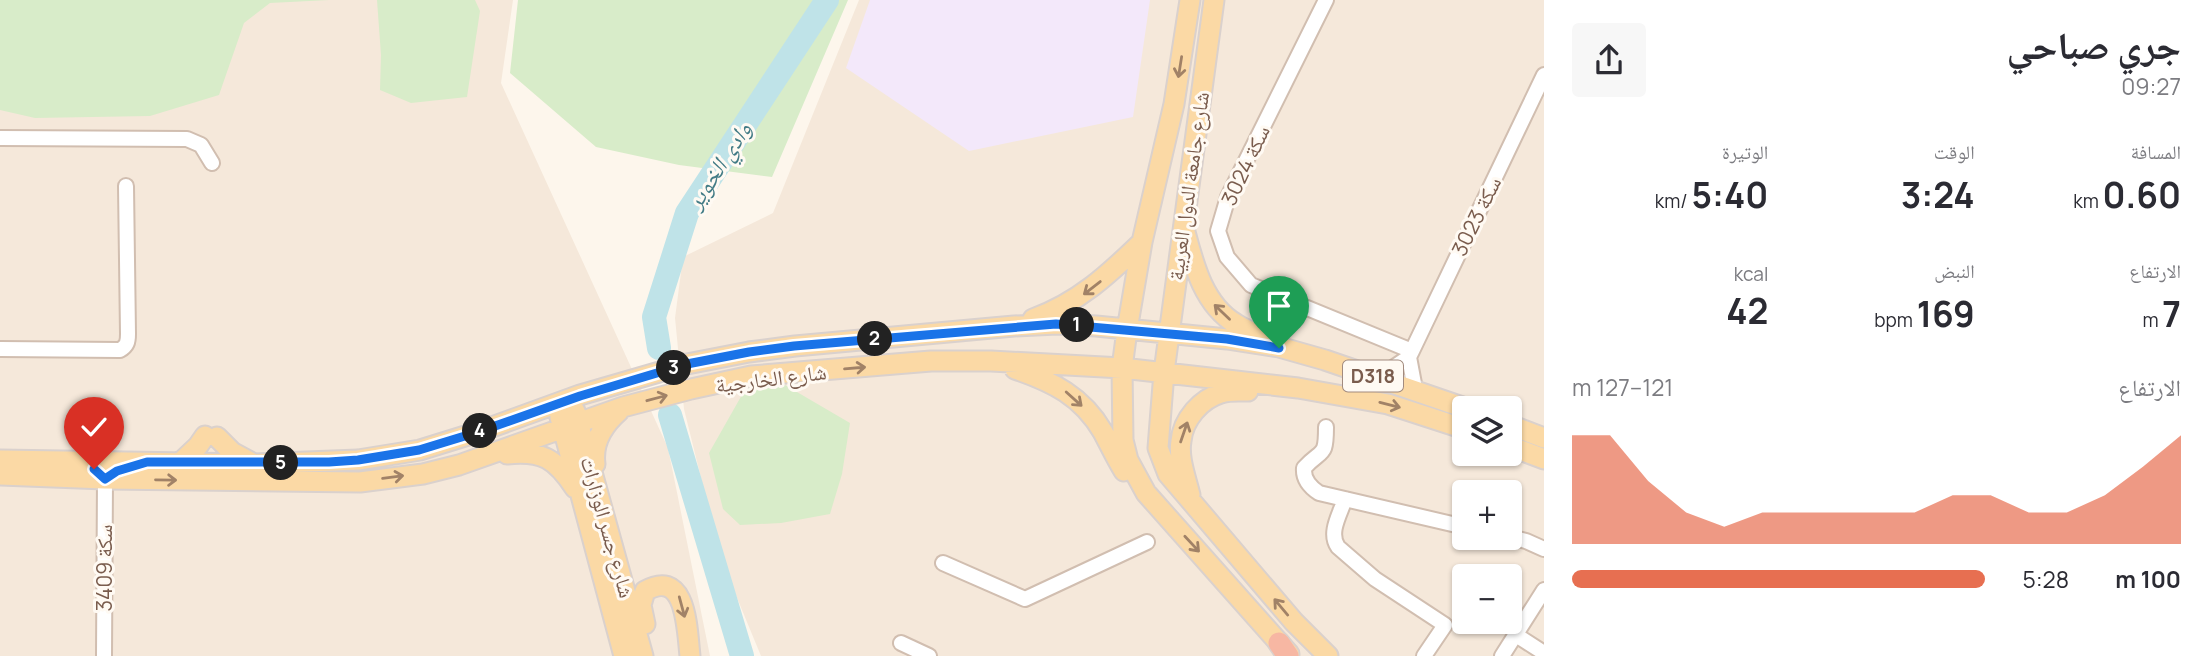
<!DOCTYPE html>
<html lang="ar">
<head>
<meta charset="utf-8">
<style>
  :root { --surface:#fff; --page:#f7f7f7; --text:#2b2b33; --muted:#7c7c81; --accent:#e76f51 }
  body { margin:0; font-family:Manrope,"Noto Naskh Arabic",sans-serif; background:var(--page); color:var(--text); direction:rtl; height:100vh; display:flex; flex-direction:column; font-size:26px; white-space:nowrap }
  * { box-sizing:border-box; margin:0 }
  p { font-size:23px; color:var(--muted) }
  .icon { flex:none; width:38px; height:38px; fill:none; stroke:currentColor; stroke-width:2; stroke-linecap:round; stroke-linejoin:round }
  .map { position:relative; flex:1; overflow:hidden; direction:ltr }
  .side { display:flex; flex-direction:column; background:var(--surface); width:665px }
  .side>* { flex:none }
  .fabs { position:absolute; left:1452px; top:396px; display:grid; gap:14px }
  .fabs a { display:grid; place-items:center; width:70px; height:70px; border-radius:7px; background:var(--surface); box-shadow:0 2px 5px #0004; font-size:35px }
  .pin { position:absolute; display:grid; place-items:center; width:60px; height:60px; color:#fff; margin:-72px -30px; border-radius:50% 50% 50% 0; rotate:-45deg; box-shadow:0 0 7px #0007 }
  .pin .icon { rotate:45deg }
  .km { position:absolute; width:35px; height:35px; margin:-18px; border-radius:50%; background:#222; color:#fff; font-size:19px; line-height:35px; text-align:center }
  .round { display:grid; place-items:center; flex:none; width:74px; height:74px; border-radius:7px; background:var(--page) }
  .head { display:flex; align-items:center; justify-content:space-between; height:119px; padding:0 28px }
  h1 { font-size:38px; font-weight:700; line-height:52px }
  .figures { display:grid; grid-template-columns:repeat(3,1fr); gap:10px; height:119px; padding:7px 28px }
  .figures div { display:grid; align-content:center }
  .figures b { font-size:35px; font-weight:700 }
  .figures small { font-size:19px; font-weight:400 }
  .figures p { font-size:19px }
  .chart { height:196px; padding:14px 28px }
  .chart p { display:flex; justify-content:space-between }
  .chart svg { width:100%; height:126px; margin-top:7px; fill:var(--accent); opacity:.7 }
  ul { padding:0 28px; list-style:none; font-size:23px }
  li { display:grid; grid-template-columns:112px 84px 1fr; align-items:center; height:52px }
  li i { height:18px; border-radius:9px; background:var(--accent) }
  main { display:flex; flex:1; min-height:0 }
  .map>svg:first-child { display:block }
  .residential { fill:#f5e8da; fill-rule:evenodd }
  .education { fill:#f3e8fa }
  .green { fill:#d8ecc9 }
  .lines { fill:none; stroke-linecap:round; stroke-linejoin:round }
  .river { stroke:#bfe3e8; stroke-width:24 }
  .minor-casing { stroke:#d1beb0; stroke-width:18 }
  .major-casing { stroke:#dad1cd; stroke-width:23 }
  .highway-casing { stroke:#dad1cd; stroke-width:24 }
  .minor { stroke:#fff; stroke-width:14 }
  .major { stroke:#fbd9a5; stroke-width:19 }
  .highway { stroke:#f7b7a3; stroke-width:21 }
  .oneway { stroke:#a18267 }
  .route-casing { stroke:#fff; stroke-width:14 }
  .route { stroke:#1a73e8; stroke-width:9 }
  .labels { text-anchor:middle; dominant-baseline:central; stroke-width:6; stroke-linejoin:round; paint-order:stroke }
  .shield { fill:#fffaf3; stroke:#a28b7f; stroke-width:2 }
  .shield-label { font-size:19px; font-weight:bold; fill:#7a5c4d }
  .street-label { font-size:21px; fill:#7a5c4d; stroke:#fffaf3 }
  .water-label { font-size:23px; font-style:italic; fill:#437c86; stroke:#fffaf3 }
</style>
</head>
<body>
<main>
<section class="side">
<div class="head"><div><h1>جري صباحي</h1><p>09:27</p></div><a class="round"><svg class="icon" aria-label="share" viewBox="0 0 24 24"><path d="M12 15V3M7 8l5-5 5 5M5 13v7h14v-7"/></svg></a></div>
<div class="figures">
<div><p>المسافة</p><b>0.60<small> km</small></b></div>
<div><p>الوقت</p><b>3:24</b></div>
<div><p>الوتيرة</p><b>5:40<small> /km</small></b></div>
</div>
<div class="figures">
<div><p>الارتفاع</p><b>7<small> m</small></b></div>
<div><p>النبض</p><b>169<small> bpm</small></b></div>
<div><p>kcal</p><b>42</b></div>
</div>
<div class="chart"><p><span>الارتفاع</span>121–127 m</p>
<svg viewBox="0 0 160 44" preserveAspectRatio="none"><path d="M0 44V6L10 6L20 22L30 33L40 38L50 33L60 33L70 33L80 33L90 33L100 27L110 27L120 33L130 33L140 27L150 17L160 6V44z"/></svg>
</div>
<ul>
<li><b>100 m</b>5:28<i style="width:100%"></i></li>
</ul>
</section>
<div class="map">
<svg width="1544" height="656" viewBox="0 0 1544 656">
  <rect width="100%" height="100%" fill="#fdf6ec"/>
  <path class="residential" d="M0,0h513l-12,83 167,365 42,208h-710z
    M859,0h685v656h-783l-40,-97 -37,-150 -9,-91 8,-61 90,-44zM1465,408h45v45h-45zM1465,492h45v45h-45zM1465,576h45v45h-45z"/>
  <path class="education" d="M870,0h280l-17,117 -164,34 -123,-83z"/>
  <path class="green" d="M0,0h329l-59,3 -26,20 -25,72 -69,21 -115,2 -35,-8z
    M377,0h98l5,11 -13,86 -56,6 -31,-13 1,-35z
    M518,0h330l-76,177 -93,-12 -83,-18 -86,-74z
    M785,385l65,38 -8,51 -12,40 -49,9 -41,2 -17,-16 -14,-56 38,-67z"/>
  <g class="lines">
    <path class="river" d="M659,348l-5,-31 33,-104 140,-213
      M670,415l72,241"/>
    <g class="minor-casing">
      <path id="minor" d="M1326,0l-98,197 -10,34 9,26 24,28 161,66
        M0,138l187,1 14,6 11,18
        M0,349l120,1c7,-4 8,-8 8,-16l-2,-148
        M1378,378l31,-21
        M1415,389l-6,-32 3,-6 132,-276
        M1326,427c0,32 -4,21 -22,41 -1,11 6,19 15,25l146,34
        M1345,499c-5,15 -17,34 -7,48l37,32 70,46 -21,31
        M1510,537l16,4 18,8
        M943,563l82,36 122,-57
        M1516,635l28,18
        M901,643l28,13
        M104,656l1,-177
        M1502,656l42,-66"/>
    </g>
    <g class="major-casing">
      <path id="major" d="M1190,0l-16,104 -32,138 -15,88 -5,38 1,72 5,20 18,33 143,161
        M1214,0l-50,372 -6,76 10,26 126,148 34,34
        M1185,232c9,34 19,73 51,92 9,6 20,10 31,14
        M1033,319c45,-16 76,-45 109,-77
        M1015,369c38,13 67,27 88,63 7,13 13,26 21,39
        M575,411l68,245
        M560,417l64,239
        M1510,425l34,13
        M217,437l15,15 20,11
        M1510,446l34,13
        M507,454c35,-4 49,5 68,34
        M0,460l253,4 105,-4 62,-10 58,-18 102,-37 107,-31 62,-12 46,-6 219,-20 43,-2 39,2 131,13 52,8 46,13 140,48
        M180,463l18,-17 7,-10
        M595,464c-3,-22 8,-39 24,-53
        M0,475l105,4 255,3 63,-8 36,-9 164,-58 68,-18 60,-13 180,-15h60l131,7 176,20 90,16 77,25
        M1190,495c-4,-17 -12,-37 -9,-54 2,-22 20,-42 40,-48 8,-3 19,-2 27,-2
        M645,624l-4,-19 4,-14c42,-24 42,39 45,65"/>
    </g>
    <g class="highway-casing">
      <path id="highway" d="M1279,643l9,13"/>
    </g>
    <use href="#minor" class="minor"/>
    <use href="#major" class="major"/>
    <use href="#highway" class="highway"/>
  </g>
  <defs><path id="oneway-shaft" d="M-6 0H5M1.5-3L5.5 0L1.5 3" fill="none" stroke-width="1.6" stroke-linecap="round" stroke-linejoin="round" transform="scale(1.75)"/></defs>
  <g class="oneway">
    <use href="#oneway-shaft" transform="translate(1180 67) rotate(99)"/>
    <use href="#oneway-shaft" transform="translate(1092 288) rotate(142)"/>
    <use href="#oneway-shaft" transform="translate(1222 312) rotate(-136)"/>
    <use href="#oneway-shaft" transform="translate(855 368) rotate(-5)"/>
    <use href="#oneway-shaft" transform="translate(657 398) rotate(-15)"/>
    <use href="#oneway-shaft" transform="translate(1074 399) rotate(42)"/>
    <use href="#oneway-shaft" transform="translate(1390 405) rotate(14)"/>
    <use href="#oneway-shaft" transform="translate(1184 432) rotate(-71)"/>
    <use href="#oneway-shaft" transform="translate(393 477) rotate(-7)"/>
    <use href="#oneway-shaft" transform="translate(166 480) rotate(1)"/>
    <use href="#oneway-shaft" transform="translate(1192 544) rotate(47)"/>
    <use href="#oneway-shaft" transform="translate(682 607) rotate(75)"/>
    <use href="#oneway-shaft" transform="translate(1281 607) rotate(-130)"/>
  </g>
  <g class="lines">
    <g class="route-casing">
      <path id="route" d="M94,469l11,10 12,-8 30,-9h182l29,-2 61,-10 59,-18 102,-36 107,-32 62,-12 45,-6 262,-22 171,15 52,9"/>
    </g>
    <use href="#route" class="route"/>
  </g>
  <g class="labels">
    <rect class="shield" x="1343" y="360.5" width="60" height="31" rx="5"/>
    <g class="shield-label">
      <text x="1373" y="376">D318</text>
    </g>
    <g class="street-label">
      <text transform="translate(1245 165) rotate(-65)">سكة 3024</text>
      <text transform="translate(1188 186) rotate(-82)">شارع جامعة الدول العربية</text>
      <text transform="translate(1476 216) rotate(-64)">سكة 3023</text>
      <text transform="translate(771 378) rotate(-7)">شارع الخارجية</text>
      <text transform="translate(608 527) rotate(74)">شارع جسر الوزارات</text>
      <text transform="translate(104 568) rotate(-90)">سكة 3409</text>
    </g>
    <g class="water-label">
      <text transform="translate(718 165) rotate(-57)">وادي الخوير</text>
    </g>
  </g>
</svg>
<div class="fabs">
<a><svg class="icon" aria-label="layers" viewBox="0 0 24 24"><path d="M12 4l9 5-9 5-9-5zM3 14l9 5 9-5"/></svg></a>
<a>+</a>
<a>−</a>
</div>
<div class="pin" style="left:1279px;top:348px;background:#1e9e55"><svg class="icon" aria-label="arrive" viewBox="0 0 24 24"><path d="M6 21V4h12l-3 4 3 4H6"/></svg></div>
<div class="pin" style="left:94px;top:469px;background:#d93025"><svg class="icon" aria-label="check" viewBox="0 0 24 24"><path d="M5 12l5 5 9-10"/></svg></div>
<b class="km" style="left:1077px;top:325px">1</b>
<b class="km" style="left:875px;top:339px">2</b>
<b class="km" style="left:674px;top:368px">3</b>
<b class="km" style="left:480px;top:431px">4</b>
<b class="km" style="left:281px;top:463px">5</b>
</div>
</main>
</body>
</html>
